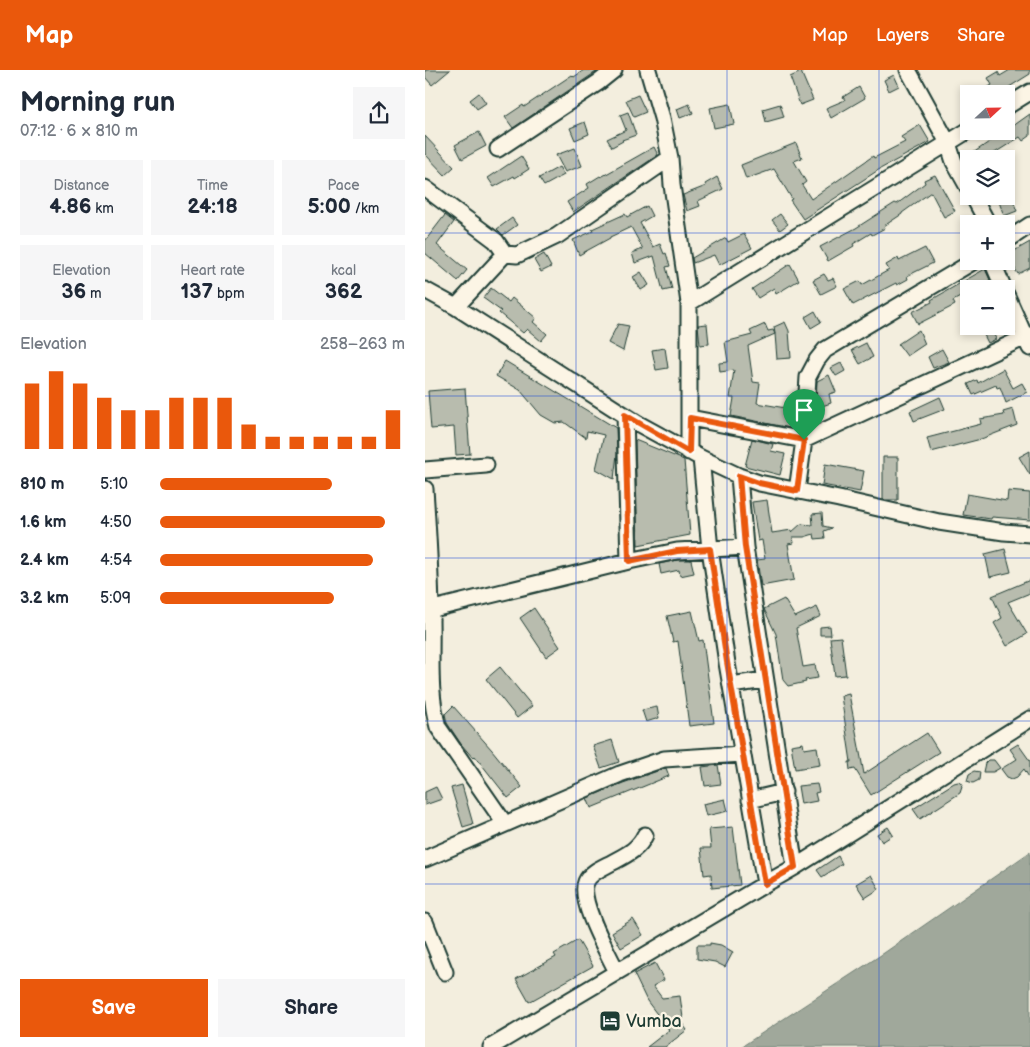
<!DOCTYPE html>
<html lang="en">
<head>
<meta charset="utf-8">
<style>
  :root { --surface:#fff; --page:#f6f6f7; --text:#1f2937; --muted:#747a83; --accent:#ea580c }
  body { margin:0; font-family:"Balsamiq Sans",sans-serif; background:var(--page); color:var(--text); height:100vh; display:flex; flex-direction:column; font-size:19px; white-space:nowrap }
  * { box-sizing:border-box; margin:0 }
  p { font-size:16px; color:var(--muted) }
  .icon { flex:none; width:28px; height:28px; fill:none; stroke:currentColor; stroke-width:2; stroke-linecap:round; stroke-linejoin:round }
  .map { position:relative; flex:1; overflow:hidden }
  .sheet { display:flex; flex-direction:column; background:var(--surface); width:425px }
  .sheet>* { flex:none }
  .needle { width:32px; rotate:68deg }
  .fabs { position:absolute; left:535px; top:15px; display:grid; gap:10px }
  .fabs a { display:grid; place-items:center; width:55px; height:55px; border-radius:0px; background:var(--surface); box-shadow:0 2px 8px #0003; font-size:25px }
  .pin { position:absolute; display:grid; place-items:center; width:42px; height:42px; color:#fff; margin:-51px -21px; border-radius:50% 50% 50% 0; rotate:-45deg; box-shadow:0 0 5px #0007 }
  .pin .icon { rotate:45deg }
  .round { display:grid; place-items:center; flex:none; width:52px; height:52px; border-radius:0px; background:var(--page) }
  .overview { display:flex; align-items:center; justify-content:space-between; height:85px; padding:0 20px }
  h1 { font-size:28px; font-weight:700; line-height:38px }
  .metrics { display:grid; grid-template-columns:repeat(3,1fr); gap:8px; height:85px; padding:5px 20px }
  .metrics div { display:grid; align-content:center; border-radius:0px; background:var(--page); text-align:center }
  .metrics b { font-size:21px; font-weight:700 }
  .metrics small { font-size:14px; font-weight:400 }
  .metrics p { font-size:14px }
  .chart { height:140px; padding:10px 20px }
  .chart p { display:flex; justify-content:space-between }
  .chart svg { width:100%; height:90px; margin-top:5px; stroke:var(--accent); stroke-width:6 }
  .primary-button { display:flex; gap:10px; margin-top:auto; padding:10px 20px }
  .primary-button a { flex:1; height:58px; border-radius:0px; background:var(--accent); color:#fff; font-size:20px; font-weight:700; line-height:58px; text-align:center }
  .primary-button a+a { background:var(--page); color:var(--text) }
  ul { padding:0 20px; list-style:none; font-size:16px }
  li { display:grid; grid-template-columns:80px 60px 1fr; align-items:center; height:38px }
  li i { height:12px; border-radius:6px; background:var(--accent) }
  header { display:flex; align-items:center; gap:30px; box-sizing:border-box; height:70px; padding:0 25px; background:var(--accent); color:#fff }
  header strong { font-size:24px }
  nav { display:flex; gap:28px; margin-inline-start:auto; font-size:18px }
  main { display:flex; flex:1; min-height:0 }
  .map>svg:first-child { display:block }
  .water { fill:#a0a89b; stroke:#6c7d72 }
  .building { fill:#b8bcae; stroke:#1f3d34 }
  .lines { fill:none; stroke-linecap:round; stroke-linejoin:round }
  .minor-casing { stroke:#1f3d34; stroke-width:19 }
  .minor { stroke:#fcf5e5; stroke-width:15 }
  .route-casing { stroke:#fff; stroke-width:10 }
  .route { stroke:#ea580c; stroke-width:6 }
  .grid { fill:none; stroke:#1d4ed8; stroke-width:1; stroke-opacity:0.55 }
  .labels { text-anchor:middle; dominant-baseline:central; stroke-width:4.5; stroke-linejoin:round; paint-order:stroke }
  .poi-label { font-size:18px; fill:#1f3d34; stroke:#fcf5e5; text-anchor:start }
</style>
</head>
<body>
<header>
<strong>Map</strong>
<nav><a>Map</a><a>Layers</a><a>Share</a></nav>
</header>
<main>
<section class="sheet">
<div class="overview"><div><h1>Morning run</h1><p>07:12 · 6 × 810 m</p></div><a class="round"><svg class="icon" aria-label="share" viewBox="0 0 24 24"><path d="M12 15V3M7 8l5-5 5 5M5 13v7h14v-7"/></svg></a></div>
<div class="metrics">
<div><p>Distance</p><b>4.86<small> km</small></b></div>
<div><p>Time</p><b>24:18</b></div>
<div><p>Pace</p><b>5:00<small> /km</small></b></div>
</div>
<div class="metrics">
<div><p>Elevation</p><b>36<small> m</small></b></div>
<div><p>Heart rate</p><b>137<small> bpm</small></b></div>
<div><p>kcal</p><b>362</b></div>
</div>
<div class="chart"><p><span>Elevation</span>258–263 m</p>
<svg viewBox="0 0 160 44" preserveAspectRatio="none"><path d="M5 44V12M15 44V6M25 44V12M35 44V19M45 44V25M55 44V25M65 44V19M75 44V19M85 44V19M95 44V32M105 44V38M115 44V38M125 44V38M135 44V38M145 44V38M155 44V25"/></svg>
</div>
<ul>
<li><b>810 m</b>5:10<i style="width:70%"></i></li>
<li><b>1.6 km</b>4:50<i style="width:92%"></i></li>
<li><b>2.4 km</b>4:54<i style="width:87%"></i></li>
<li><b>3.2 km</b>5:09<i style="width:71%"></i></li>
</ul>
<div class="primary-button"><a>Save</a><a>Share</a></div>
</section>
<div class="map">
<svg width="605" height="977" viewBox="0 0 605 977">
  <rect width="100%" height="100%" fill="#f3eede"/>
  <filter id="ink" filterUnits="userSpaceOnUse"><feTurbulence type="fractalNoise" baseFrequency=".02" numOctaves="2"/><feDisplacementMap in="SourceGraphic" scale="10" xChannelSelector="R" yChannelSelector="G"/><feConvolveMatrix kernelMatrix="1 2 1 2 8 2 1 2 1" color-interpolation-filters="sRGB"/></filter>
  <g filter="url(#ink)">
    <path class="water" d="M605,782v195h-289l143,-94z"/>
    <path class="building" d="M0,0h25l-18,15 -7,-8z
      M159,0h11l1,2 -83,56 -8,-11 18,-12 1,2 48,-32 2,2z
      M585,0h20v4l-32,20h-22l16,-9 -4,-7 10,-6 2,4z
      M376,2l12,28 -13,5 -10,-28z
      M469,5l5,11 -10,5 -5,-11z
      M434,17l6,11 -34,20 -5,-10 19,-8 -2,-3z
      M54,23l7,10 -9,6 -7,-9z
      M213,25l8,17 -12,5 -8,-17z
      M264,34l4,9 -13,5 -3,-9z
      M305,34l4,20 -20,4 -4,-20z
      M355,34l4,13 -18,5 -3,-13z
      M203,42l8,23 -14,5 1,1 -11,6 -5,-8 19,-9 -6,-15z
      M605,44v22l-7,5 -3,-4 -35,22h-8l-4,-6 19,-13 -1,-2 10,-7h5z
      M160,52l4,12 -14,6 -5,-12z
      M495,55l10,17 -50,27 -77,50 -13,-19 2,-1 -18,-30 -28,10 -5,-14 55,-22 6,15 -8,3 12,21 -4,3 9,14 62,-43 1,2 31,-16 -4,-5z
      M54,62l7,14 -24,13 -7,-14z
      M0,66l29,31 -9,8 -20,-21z
      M229,77l4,8 -85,57 -6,-10 22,-14 -2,-4 13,-8 1,1z
      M150,78l7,18 -17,6 -9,-17z
      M96,86l8,13 -14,9 -1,-2 -20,11 -6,-9z
      M134,97l5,8 -20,11 -5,-8z
      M510,105l20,36 -11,6 -13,-25 -29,21v1l-18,12 1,2 -13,7 -1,-2 -18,11 1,2 -26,15 -8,-14 36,-19 39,-25 2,1 28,-21 -1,-3z
      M292,107l6,12 -25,12 2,5 -13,5 -4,-16 23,-9 -1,-2z
      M572,126h14l6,15 -13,5z
      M222,136l5,10 -12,7 13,24 7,-3 4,10 2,-1 4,13 -4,1 6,22 -9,2 -9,-35 -19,7 -3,-10 11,-4 -12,-22 -21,10v1l-31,17 -6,-15 20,-9 -1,-2 33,-15 2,3z
      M355,144l8,10 -8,6 -8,-10z
      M20,145l9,7 -17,23 30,25 -9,11 -33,-28v-12z
      M87,148l5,7 -14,10 -6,-6z
      M319,164l8,14 -33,17 -5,-10 -21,8 -1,-5 34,-20 2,4z
      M605,172v26l-12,6 -11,-19z
      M500,178l8,15 -26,13 1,3 -11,6 -1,-2 -43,22 -9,-16 16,-8 2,4 27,-15 -3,-5 12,-7 1,3z
      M119,184l7,13 -10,5 -7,-12z
      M365,194l9,16 -23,14 -2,-6 -16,10 -6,-9z
      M560,199l5,11 -15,9h-6v3l-16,9 2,4 -37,19 -6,-12 20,-10 -1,-2z
      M216,202l8,13 -8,5 -8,-13z
      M399,204l4,6 5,-2 4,8 -16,8 -8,-14z
      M66,218l18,14 3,-4 24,20 -3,4 14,12 -6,7 -14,-12 -4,4 -24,-20 2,-2 -18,-13z
      M390,241l6,11 -10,6 -6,-11z
      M360,252l4,9 2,27 -14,1 -2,-25 -27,12 5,36 7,1 -3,20 40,7 -2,19 -64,-13 3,-18h-4l4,-28 -14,2 -1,-9 9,-1 -3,-20 27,-7 -2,-4 15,-7 3,7 5,-1 2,4 -1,-7z
      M193,254l11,2 -6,25 -15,-8z
      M282,254l2,20 -9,1 -2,-20z
      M562,256h3l6,13 -8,4 -7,-14z
      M494,260l6,14 -18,12 -9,-12z
      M441,273l7,14 -13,7 -8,-14z
      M240,278l3,20 -12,2 -4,-20z
      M517,279l7,13 -16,6 -5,-11z
      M80,291l111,67 1,26 -3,25 -18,-10 8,-34 -17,-4 -1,7 -22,-16 -9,1 -14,-8 -21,-25 -24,-14z
      M416,293l4,8 -9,5 -5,-8z
      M578,299l10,19 9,-5 5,9 -21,11 -6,-16 -3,1 -1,-3 -23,10 -5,-11 9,-4 1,3z
      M404,305l7,17 -7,2 2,9 -9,3 -2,-6 -4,1 1,-20z
      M40,318l5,66 -14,1 -2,-28 -23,2 -3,-38z
      M515,327l5,12 -31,12 -4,-10z
      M588,339l4,16 -36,14 -50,13 -4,-14 54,-14 -1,-5 24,-4 -1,-3z
      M327,369l21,5 -2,7 14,3 -5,21 -35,-9z
      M210,370l49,20 6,75 -52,10z
      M605,381v24l-11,-18z
      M458,387h15v43h-15z
      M400,394l39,7 -4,21 -38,-7z
      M583,421l22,2v27l-38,-3 -1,2 -28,-4 4,-21 40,7z
      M342,430l5,33 20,-3v2l9,-8 12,1 -1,-11 10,-1 1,13 9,2 -8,3 1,7 -10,1 -1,-5 -10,3h-11l1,6 -6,1 6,36 -33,6 -4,-26 8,-1 -3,-19 -4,1 -6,-39z
      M580,479l6,23 -21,5 -5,-23z
      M253,490h13l3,13 -14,3 -1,-6 -18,4 -2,-10z
      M605,510v13l-22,9 19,32 -20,12 -13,-23 8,-5 -10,-22z
      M359,529l11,18 22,-10 4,9 -25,12 7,39 12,-2 3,13 -13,2 1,2 -18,4 -5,-6 -7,-46 -12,-25z
      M109,538l26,39 -14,10 -26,-39z
      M267,541l7,30 4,-1 11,83 -25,3 -11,-85 -5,1 -6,-26z
      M405,556l1,9h-11v-8z
      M416,567l5,38 -11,1 -5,-38z
      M75,597l32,39 -15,12 -31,-39z
      M424,624l15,80 63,-41 12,19 -68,43 -16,-26 -5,1 -1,-8h2l-10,-66z
      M28,636l39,44 30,37 -14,11 -33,-42 -2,2 -12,-14 -14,-21 -2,-9z
      M232,637l2,11 -13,4 -4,-12z
      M187,670l7,22 -18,6 -8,-22z
      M378,673l1,6 13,-2 3,18 -25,4 -4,-24z
      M593,674l12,17v18l-6,-10 -7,8 -5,2 -5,-2 -6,-8 16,-10 -7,-10z
      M563,690h6l6,8 -7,4h-10l2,-9z
      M293,695l3,19 -16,2 -3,-19z
      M241,698l3,8 -78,32 -4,-10 36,-15z
      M549,701l6,1 -1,8 -6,3 -6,-2 2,-7z
      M533,712l5,2 -3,9 -40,26 -7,-10 41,-26z
      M392,714l2,8 -4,1 2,8 -16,3 -3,-18z
      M37,715l11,39 -10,3 -12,-39z
      M11,717l6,12 -17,6v-13z
      M300,729l3,12 -22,5 -3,-12z
      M308,757l7,58 -28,3 -1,-14 -7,1 -3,-27h10l-2,-19z
      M463,757l5,8 -11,7 -5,-8z
      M413,786l4,8 -20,13 -5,-7z
      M446,805l8,14 -14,9 -9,-14z
      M208,849l10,16 -22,13 -9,-16z
      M153,870l15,26 -64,36 -13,-23 40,-22 -2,-3z
      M285,873l11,2 12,7 -8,15 -10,-5 -18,-3v-14h13z
      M230,893l9,17 -11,6 9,12 18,-2 3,22h-5l9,12 -22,17h-18l22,-17 -22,-29 -13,-27z"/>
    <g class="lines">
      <g class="minor-casing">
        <path id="minor" d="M223,0l14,48 8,40 2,27 17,118v149
          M483,0l40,73 6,19 15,27
          M581,37l24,-15
          M73,79l101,-67 15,-12
          M0,118l71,53 9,13 12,1 40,-19 113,-78
          M548,126l15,28
          M581,171l24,-16
          M567,191l12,28
          M0,220l31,17 181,116 64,35 38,18 20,7 80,16 100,23 65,10 26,2
          M581,224l24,54
          M264,233l280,-173
          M31,237l49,-53
          M200,345l4,146
          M265,348l114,22 226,-105
          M276,388l9,91 17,114 38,221
          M0,400l61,-5
          M314,406l6,71 50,320
          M0,419c3,44 6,87 6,131 1,36 -3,72 7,107l67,97
          M372,421l7,-51 4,-63 9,-17 8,-10 149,-89
          M0,541l204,-50 48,-10 68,-4
          M306,615l34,-5
          M325,730l34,-8
          M0,789l195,-85 44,-15 78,-5
          M0,852l20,50
          M192,902c-9,-19 -39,-71 -31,-90 4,-10 18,-15 27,-20 13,-7 26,-13 32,-27
          M66,977l274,-163 30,-17 235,-148"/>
      </g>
      <use href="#minor" class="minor"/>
    </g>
  </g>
  <g class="lines" filter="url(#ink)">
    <g class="route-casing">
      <path id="route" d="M200,345l64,37 1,-34 114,22 -7,51 -38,-8 -20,-7 6,71 50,320 -30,17 -38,-222 -17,-113 -33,2 -48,10z"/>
    </g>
    <use href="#route" class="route"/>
  </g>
  <path class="grid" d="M151,0v977M302,0v977M454,0v977M0,163h544M581,163h24M0,326h605M0,488h605M0,651h605M0,814h605"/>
  <defs>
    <g id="hotel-square" transform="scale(1.125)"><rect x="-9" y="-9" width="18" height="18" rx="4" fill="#1f3d34" stroke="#fcf5e5"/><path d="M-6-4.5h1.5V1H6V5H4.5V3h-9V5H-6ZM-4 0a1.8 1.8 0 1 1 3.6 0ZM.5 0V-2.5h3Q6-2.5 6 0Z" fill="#fff"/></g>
  </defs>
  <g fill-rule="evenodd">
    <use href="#hotel-square" x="185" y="951"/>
  </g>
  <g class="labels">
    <g class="poi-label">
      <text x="201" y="951">Vumba</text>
    </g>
  </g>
</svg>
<div class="fabs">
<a><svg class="needle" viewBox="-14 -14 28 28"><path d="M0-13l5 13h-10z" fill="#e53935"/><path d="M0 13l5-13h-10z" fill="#747a83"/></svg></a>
<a><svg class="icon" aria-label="layers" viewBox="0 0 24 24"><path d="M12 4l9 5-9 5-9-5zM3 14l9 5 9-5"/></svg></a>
<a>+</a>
<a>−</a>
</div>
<div class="pin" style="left:379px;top:370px;background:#1e9e55"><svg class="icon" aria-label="arrive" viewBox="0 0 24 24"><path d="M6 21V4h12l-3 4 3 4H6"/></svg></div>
</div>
</main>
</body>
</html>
